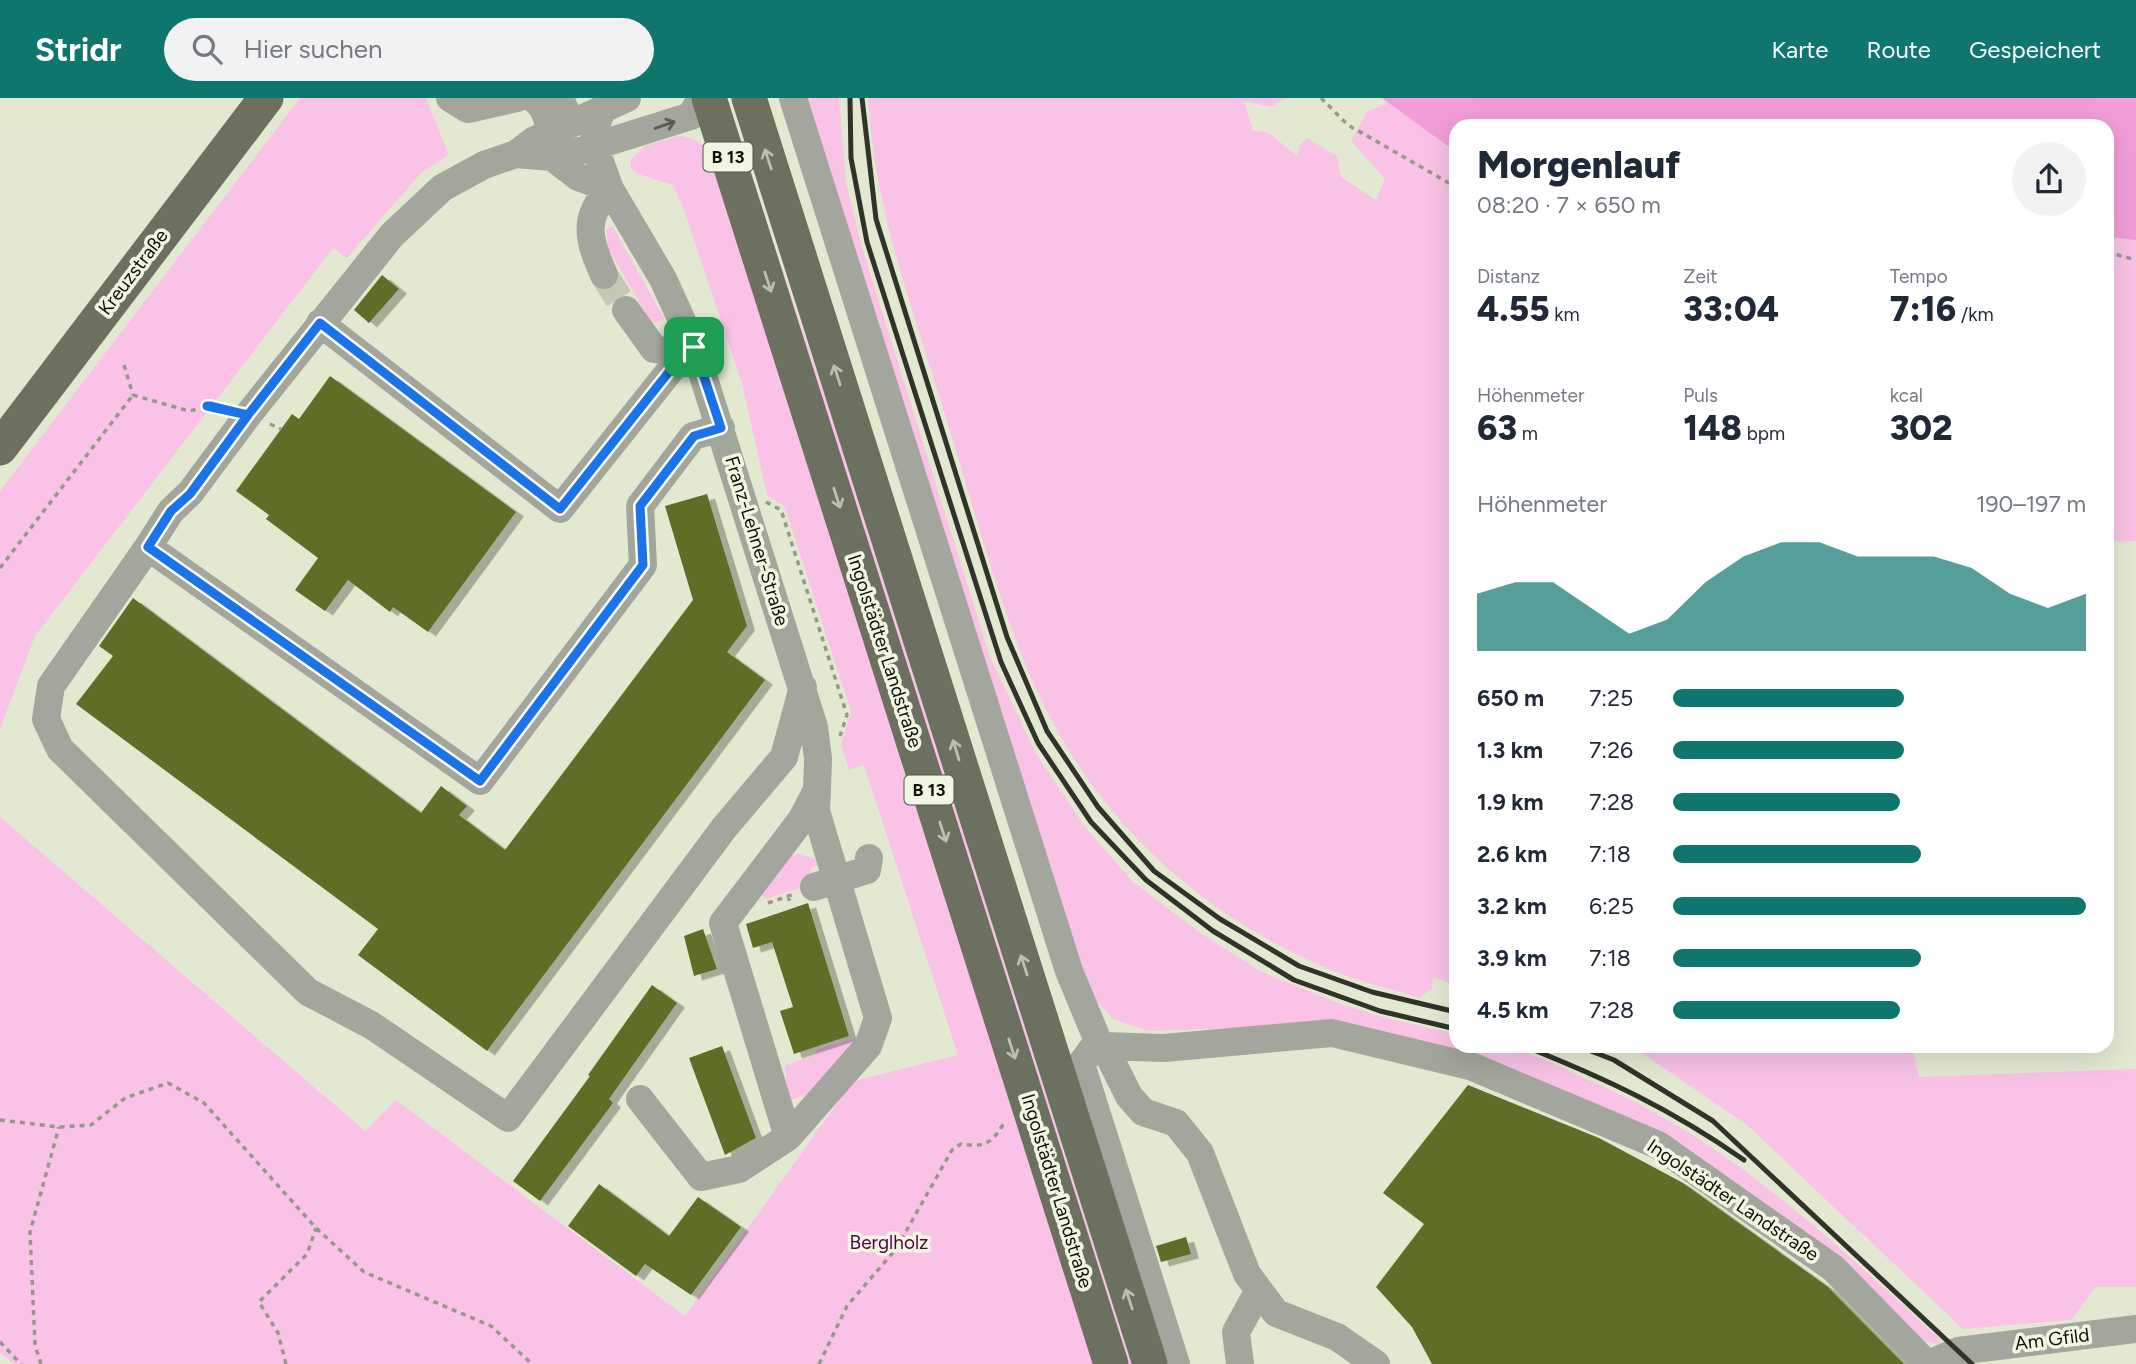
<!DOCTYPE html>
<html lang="de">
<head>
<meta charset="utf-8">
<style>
  :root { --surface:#fff; --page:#f2f2f3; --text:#1f2937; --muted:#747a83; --accent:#0f766e }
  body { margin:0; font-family:Figtree,sans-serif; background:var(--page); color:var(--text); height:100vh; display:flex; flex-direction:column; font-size:26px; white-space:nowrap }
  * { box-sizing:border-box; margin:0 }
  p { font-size:23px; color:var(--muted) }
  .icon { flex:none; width:38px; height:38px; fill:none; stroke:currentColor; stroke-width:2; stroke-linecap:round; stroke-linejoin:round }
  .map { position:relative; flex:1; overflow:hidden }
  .panel { position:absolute; left:1449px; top:21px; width:665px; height:934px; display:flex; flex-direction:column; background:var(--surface); border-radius:21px; box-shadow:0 7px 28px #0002 }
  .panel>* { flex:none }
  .pin { position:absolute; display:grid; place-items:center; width:60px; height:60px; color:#fff; margin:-30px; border-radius:14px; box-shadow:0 4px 10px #0006 }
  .round { display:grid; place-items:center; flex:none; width:74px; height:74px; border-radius:37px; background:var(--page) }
  .summary { display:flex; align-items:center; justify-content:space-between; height:119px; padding:0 28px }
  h1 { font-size:38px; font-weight:800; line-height:52px }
  .figures { display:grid; grid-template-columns:repeat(3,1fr); gap:10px; height:119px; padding:7px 28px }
  .figures div { display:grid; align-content:center }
  .figures b { font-size:35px; font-weight:800 }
  .figures small { font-size:19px; font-weight:400 }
  .figures p { font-size:19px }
  .chart { height:196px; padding:14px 28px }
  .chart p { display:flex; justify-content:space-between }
  .chart svg { width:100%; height:126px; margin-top:7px; fill:var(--accent); opacity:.7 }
  ul { padding:0 28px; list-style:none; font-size:23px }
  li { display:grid; grid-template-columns:112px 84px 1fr; align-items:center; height:52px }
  li i { height:18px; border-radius:9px; background:var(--accent) }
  header { display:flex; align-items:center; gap:42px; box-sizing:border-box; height:98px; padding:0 35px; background:var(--accent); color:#fff }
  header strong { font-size:33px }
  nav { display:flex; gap:38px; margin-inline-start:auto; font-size:24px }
  .search { width:490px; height:63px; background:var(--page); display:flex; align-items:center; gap:18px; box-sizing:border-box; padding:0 24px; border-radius:38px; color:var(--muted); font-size:26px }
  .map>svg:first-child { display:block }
  .green { fill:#f9c2e6 }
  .water { fill:#f29dd7 }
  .building { fill:#5f6e25; filter:url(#shadow) }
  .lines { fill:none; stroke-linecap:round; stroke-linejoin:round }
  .minor-tunnel { stroke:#c3c9b3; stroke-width:28; stroke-dasharray:28 14; stroke-linecap:butt }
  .path { stroke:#959a88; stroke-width:3.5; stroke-dasharray:5 5; stroke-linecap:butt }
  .minor { stroke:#a3a69c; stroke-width:28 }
  .major { stroke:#6c705f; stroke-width:35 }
  .rail { stroke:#2f3328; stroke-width:5 }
  .oneway { stroke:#595c53 }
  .oneway2 { stroke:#bbc0ac }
  .route-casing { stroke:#fff; stroke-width:14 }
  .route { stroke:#1a73e8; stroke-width:9 }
  .labels { text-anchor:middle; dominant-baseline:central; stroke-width:7; stroke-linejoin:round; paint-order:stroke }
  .shield { fill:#f0f6df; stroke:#52564a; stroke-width:2 }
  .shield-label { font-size:18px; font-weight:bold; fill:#0f120a }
  .street-label { font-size:19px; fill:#0f120a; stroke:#f0f6df }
  .park-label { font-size:19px; fill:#4f033f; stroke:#f0f6df }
</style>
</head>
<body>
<header>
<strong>Stridr</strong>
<div class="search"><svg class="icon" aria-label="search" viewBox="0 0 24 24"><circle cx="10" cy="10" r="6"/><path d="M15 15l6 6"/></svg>Hier suchen</div>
<nav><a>Karte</a><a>Route</a><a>Gespeichert</a></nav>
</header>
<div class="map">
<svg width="2136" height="1266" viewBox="0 0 2136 1266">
  <defs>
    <filter id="shadow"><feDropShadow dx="8" dy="4.5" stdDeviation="0" flood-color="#0004"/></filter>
  </defs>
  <rect width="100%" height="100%" fill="#e3e9d1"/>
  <path class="green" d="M300,0h126l23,57 -28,18 -74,85 -14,-10 -298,388 -35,93v-238z
    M806,0h33l7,85 17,68 127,406 47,98 48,72 48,55 69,52 58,37 78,32 48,15 70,16v12c14,1 29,-1 43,1 31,2 65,22 94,35 141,62 237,157 349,259l-5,3 -14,-3 -48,-46 -221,-160 -103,-50 -86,-33 -202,-25 -115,4 -35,-12 -24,-26z
    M868,0h418l-14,9 -28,-6 9,30 14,1 31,24 1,-10 8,-8 30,18 4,21 35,23 9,-21 -34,-38 16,-29 22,-10 67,50v833l-23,-8 -1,11 -12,10c-25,-8 -52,-14 -76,-23 -135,-52 -244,-149 -305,-280 -39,-83 -64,-185 -92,-274 -32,-106 -73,-211 -79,-323z
    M729,14l108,319 302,933h-16z
    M680,38l13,3 14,8 391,1217h-1085l-13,-12v-535l365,314 31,-31 289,216 168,-235 105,-26 -94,-290 -15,5 -8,-26 10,-32 -66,-205 -18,-12 -25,-112 -59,-176 -10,-22 -35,-11 -7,-5v-10l14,-13z
    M613,129l52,93 -13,4 -44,-76 -2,-18z
    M2107,139l29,3v301l-29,1z
    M799,756l21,7 1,3 -11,4 4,15 -47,16 -9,-6 30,-37z
    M858,939l1,6 -54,53 -17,4 -3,-34 31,-12 -1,-4z
    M1633,949h279l7,30 217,-8v218h-40l-25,33 -108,9 -216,-204z"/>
  <path class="water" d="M1382,0h754v142l-29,-3v-111h-651v26z"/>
  <path class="building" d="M382,177l17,14 -30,34 -15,-13z
    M330,278l186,136 -88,120 -35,-25 -3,5 -42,-32 -23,31 -30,-21 23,-32 -52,-39 3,-4 -33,-24 56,-77 7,5z
    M707,396l40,132 -20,26 38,28 -278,371 -129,-96 20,-26 -302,-225 37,-48 -14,-10 34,-48 288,215 20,-27 26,20 -8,9 46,35 188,-250 -28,-94z
    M808,805l41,133 -55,18 -14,-43 13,-4 -21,-65 -19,6 -7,-24z
    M703,831l14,40 -23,7 -10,-40z
    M652,887l25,18 -68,96 4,4 -73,98 -27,-20 77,-105 -2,-1z
    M722,948l34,92 -31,17 -36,-97z
    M1468,987l131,53 84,45 145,104 76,77h-472l-20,-37 -36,-40 48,-63 -41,-31z
    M599,1086l70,52 29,-39 43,30 -50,68 -46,-31 -9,12 -68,-50z
    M1186,1139l5,17 -30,8 -5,-16z"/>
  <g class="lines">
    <path class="minor-tunnel" d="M604,177l22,35"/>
    <path class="path" d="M1321,0l27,27 108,62
      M2107,154l29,8
      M124,267l9,30
      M133,297l56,16 22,-5 15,4
      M270,326l11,5
      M766,404l15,8 66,205 -7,21
      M0,470l133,-173
      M788,798l3,9
      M768,805l26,-9
      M0,1022l59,7 32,-2 34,-27 43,-15 36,20 112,125 48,44 127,54 41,38
      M0,1244l21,22
      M41,1266l-6,-19 -5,-113 29,-105
      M286,1266l-8,-31 -19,-31 48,-48 9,-26
      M819,1266l28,-58 49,-57 56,-99 9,-6c21,3 30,1 41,-18l5,-2"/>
    <path class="minor" d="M450,0l18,11 49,-11
      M532,0c17,9 19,35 20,52
      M560,0l11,26
      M627,0l-94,43 -17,13 -32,11 -42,23 -50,47 -144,180 -58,78 -19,18 -23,36 332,234 163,-216 -3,-59 53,-70 28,-8
      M793,0l276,873 29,70 6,5 60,2 168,-15 141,34 185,78 175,123 94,96
      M602,12l-8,20 1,18 15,41 53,90 31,68 120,380 4,32 -1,31 -15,29 -79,104 65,214
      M516,56l36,3 24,-5 115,-36 10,-18
      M552,59l26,20 32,12
      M604,177c-15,-34 -23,-57 6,-86
      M626,212l28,39 19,3 21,-5
      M320,225l240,186 116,-146 18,-16
      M148,449l-97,139 -5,33 14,30 248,243 63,33 137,93 216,-290 60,-71 19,-70
      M814,789l53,-17 2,-12
      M1098,943l-17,23 95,300
      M1104,948l25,50 14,16 33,11 24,30 47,121 29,39 61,24 39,27
      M640,1001l61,78 38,-8 49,-32 80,-91 10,-28 -62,-207 1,-21
      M1240,1266l-4,-32 23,-42
      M1929,1266l29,-13 178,-22"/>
    <path class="major" d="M709,0l402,1266
      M749,0l401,1266
      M0,350l266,-350"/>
    <path class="rail" d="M850,0l1,60 16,84 134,420 37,81 53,79 55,58 67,51 81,49 86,31 76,18
      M862,0l14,121 131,418 40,94 51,76 56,64 66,48 79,47 73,26 84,20
      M1524,948c83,33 147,63 220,114
      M1578,948l36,14 99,61 259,243"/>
  </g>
  <defs><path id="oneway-shaft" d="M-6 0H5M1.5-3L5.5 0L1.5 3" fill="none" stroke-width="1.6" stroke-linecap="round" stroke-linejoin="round" transform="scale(1.75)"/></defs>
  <use class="oneway" href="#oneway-shaft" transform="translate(665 27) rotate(-19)"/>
  <g class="oneway2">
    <use href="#oneway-shaft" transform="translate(768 61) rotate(-108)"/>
    <use href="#oneway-shaft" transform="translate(768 184) rotate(72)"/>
    <use href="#oneway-shaft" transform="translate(837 277) rotate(-108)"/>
    <use href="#oneway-shaft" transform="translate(837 400) rotate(72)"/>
    <use href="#oneway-shaft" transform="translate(956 652) rotate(-107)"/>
    <use href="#oneway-shaft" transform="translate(943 734) rotate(72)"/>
    <use href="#oneway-shaft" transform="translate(1024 867) rotate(-108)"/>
    <use href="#oneway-shaft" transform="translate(1012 951) rotate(72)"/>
    <use href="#oneway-shaft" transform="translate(1129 1201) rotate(-108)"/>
  </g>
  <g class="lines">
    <g class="route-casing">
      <path id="route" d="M694,249l-18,16 -116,146 -240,-186 -72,92 -37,-9h-4l41,9 -58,79 -19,17 -23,36 332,234 163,-216 -3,-59 54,-70 27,-8 -27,-81"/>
    </g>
    <use href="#route" class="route"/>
  </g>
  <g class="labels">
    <g class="shield">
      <rect x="703.5" y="44.5" width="49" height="29" rx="5"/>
      <rect x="904.5" y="677.5" width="49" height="29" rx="5"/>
    </g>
    <g class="shield-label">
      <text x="728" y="59">B 13</text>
      <text x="929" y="692">B 13</text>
    </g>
    <g class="street-label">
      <text transform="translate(133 174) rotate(-53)">Kreuzstraße</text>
      <text transform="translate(757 443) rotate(73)">Franz-Lehner-Straße</text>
      <text transform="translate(885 553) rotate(72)">Ingolstädter Landstraße</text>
      <text transform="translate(1057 1093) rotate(73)">Ingolstädter Landstraße</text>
      <text transform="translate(1733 1102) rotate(34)">Ingolstädter Landstraße</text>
      <text transform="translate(2052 1241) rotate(-7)">Am Gfild</text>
    </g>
    <g class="park-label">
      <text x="889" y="1144">Berglholz</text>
    </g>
  </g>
</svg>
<div class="pin" style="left:694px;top:249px;background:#1e9e55"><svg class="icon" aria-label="arrive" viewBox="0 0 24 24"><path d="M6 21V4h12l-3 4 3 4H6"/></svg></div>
<section class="panel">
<div class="summary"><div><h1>Morgenlauf</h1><p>08:20 · 7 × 650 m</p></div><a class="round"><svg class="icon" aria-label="share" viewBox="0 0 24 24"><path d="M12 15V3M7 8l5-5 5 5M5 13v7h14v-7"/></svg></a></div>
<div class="figures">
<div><p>Distanz</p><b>4.55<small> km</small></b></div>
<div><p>Zeit</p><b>33:04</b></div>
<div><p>Tempo</p><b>7:16<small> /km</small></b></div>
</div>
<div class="figures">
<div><p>Höhenmeter</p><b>63<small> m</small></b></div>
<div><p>Puls</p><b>148<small> bpm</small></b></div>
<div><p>kcal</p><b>302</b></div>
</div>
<div class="chart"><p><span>Höhenmeter</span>190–197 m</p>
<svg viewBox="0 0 160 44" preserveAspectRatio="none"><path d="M0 44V24L10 20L20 20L30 29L40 38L50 33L60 20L70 11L80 6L90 6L100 11L110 11L120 11L130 15L140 24L150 29L160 24V44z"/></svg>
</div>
<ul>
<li><b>650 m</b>7:25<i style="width:56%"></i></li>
<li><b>1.3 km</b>7:26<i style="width:56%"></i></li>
<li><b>1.9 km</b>7:28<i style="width:55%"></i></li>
<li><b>2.6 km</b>7:18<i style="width:60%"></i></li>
<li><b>3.2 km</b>6:25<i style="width:100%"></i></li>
<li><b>3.9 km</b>7:18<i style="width:60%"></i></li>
<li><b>4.5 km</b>7:28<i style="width:55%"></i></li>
</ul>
</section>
</div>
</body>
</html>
